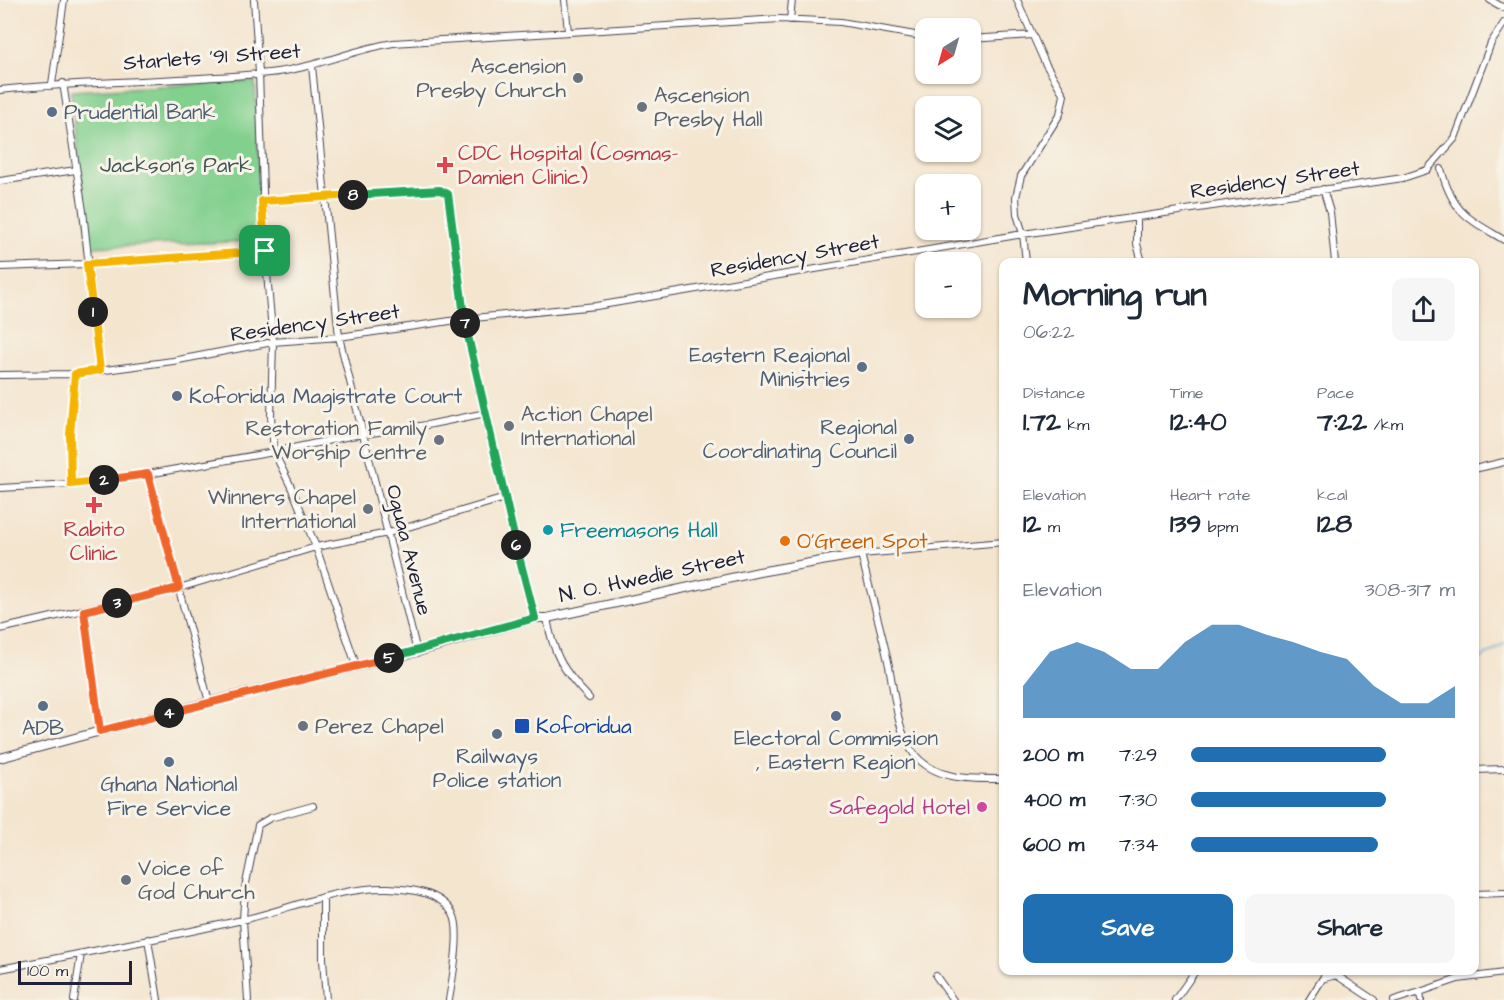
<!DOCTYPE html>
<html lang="en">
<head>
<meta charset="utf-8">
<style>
  :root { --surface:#fff; --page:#f6f6f7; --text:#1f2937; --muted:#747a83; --accent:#1f6fb2 }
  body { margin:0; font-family:"Architects Daughter",sans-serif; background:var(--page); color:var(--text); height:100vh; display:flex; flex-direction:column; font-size:22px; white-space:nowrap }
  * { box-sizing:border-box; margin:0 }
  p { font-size:20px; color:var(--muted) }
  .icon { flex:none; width:33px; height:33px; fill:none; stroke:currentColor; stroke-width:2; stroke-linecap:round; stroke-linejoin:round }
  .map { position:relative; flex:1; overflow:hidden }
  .side { position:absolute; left:999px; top:258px; width:480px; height:717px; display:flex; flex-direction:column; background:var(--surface); border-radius:12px; box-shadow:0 2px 4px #0004 }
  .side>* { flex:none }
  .needle { width:39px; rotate:217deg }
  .tools { position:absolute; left:915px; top:18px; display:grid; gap:12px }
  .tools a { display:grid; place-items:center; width:66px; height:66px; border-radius:12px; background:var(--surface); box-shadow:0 2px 4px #0004; font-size:30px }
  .scale { position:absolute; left:18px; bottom:15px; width:114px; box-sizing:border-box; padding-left:6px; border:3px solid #22223b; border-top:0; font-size:16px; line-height:21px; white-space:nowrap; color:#22223b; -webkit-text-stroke:4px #f7f3e8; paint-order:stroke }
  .pin { position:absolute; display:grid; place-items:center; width:51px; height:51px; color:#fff; margin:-26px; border-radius:12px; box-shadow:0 3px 9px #0006 }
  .km { position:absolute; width:30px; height:30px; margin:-15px; border-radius:50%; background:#222; color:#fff; font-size:16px; line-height:30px; text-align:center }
  .round { display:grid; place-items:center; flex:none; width:63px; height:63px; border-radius:12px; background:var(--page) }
  .headline { display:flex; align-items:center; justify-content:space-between; height:102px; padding:0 24px }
  h1 { font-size:33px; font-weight:700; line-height:45px }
  .stats { display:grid; grid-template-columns:repeat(3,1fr); gap:9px; height:102px; padding:6px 24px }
  .stats div { display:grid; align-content:center }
  .stats b { font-size:26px; font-weight:700 }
  .stats small { font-size:16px; font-weight:400 }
  .stats p { font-size:16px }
  .chart { height:168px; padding:12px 24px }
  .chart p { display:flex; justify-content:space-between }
  .chart svg { width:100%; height:108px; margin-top:6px; fill:var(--accent); opacity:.7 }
  .action { display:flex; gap:12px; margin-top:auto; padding:12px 24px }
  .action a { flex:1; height:69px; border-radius:12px; background:var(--accent); color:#fff; font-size:24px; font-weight:700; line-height:69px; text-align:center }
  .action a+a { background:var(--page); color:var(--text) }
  ul { padding:0 24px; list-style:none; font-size:20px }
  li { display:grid; grid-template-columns:96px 72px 1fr; align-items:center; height:45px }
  li i { height:15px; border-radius:8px; background:var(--accent) }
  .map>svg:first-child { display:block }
  .green { fill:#82d08e; stroke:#527964; stroke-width:1.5 }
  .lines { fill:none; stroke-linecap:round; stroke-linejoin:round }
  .stream { stroke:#68a9dc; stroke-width:2 }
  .minor-casing { stroke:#423f51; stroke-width:8 }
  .tertiary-casing { stroke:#423f51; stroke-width:10 }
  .minor { stroke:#fff; stroke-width:6 }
  .tertiary { stroke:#fff; stroke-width:8 }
  .split-1-casing { stroke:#fff; stroke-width:12 }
  .split-2-casing { stroke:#fff; stroke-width:12 }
  .split-3-casing { stroke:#fff; stroke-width:12 }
  .split-4-casing { stroke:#fff; stroke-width:12 }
  .split-5-casing { stroke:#fff; stroke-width:12 }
  .split-6-casing { stroke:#fff; stroke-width:12 }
  .split-7-casing { stroke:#fff; stroke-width:12 }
  .split-8-casing { stroke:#fff; stroke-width:12 }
  .split-9-casing { stroke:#fff; stroke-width:12 }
  .split-1 { stroke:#f5b400; stroke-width:8 }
  .split-2 { stroke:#f5b400; stroke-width:8 }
  .split-3 { stroke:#f0652b; stroke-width:8 }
  .split-4 { stroke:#f0652b; stroke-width:8 }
  .split-5 { stroke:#f0652b; stroke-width:8 }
  .split-6 { stroke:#22a559; stroke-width:8 }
  .split-7 { stroke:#22a559; stroke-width:8 }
  .split-8 { stroke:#22a559; stroke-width:8 }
  .split-9 { stroke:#f5b400; stroke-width:8 }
  .worship-dot { fill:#6b7280; stroke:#f7f3e8; stroke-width:2 }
  .service-dot { fill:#5c6f8a; stroke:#f7f3e8; stroke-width:2 }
  .health-dot { fill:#e0444e; stroke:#f7f3e8; stroke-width:2 }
  .culture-dot { fill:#0f9aa8; stroke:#f7f3e8; stroke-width:2 }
  .food-dot { fill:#e8710a; stroke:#f7f3e8; stroke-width:2 }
  .transit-dot { fill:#1a4fb4; stroke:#f7f3e8; stroke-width:2 }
  .hotel-dot { fill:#d1479c; stroke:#f7f3e8; stroke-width:2 }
  .labels { text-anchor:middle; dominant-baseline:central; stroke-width:6; stroke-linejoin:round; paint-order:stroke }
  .street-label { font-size:21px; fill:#22223b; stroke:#f7f3e8 }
  .worship-label { font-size:21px; fill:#5b616d; stroke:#f7f3e8; text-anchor:start }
  .service-label { font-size:21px; fill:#4e5e75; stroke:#f7f3e8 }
  .health-label { font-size:21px; fill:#be3a42; stroke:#f7f3e8; text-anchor:start }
  .park-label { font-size:21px; fill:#3f5654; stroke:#f7f3e8 }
  .culture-label { font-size:21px; fill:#0d838f; stroke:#f7f3e8; text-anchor:start }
  .food-label { font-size:21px; fill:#c56008; stroke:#f7f3e8; text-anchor:start }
  .transit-label { font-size:21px; fill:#164399; stroke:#f7f3e8; text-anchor:start }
  .hotel-label { font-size:21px; fill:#b23c85; stroke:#f7f3e8; text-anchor:end }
</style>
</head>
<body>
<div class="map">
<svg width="1504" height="1000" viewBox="0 0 1504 1000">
  <rect width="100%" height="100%" fill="#f7f3e8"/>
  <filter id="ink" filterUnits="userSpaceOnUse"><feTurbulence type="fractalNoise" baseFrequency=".0167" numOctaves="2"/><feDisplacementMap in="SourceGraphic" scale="12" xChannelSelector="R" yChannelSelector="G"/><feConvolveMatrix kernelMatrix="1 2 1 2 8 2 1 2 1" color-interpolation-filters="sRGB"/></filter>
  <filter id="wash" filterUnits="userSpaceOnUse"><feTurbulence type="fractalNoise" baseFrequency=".008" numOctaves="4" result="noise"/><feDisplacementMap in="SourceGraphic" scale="24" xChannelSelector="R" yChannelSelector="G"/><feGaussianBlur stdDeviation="1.35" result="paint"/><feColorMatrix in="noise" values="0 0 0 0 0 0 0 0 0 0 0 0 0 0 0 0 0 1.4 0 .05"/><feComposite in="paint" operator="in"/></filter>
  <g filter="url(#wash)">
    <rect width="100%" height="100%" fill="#f4e5cf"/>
    <path class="green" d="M255,81l6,160 -172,6 -18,-156z"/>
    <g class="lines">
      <path class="stream" d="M1474,663l30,-19"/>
    </g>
  </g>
  <g filter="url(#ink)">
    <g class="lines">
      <g class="minor-casing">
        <path id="minor" d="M254,0l5,73 6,178 8,91 -2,74 3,36 18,37 24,58 40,118
          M565,0l3,32
          M1017,0l28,63 19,32 -4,19 -39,62 -5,21 1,17 6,20 3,28
          M1490,0l14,8
          M790,20l2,-20
          M970,39l63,-4
          M312,66l27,271 78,315
          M63,83l20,128 17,159
          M52,84l12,-84
          M0,90c90,-10 180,-8 269,-17 43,-4 82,-23 124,-30l387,-24 61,3 85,15
          M1441,169c12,44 26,49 63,71
          M0,181l76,-11
          M1323,189l7,23 5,50
          M262,201l178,-11 8,4 16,125 41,179 30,120
          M1137,217v27l5,18
          M0,267l87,-3 178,-13
          M0,375l75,-1 98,-13 100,-19 66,-5 125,-18 132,-13 427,-72 380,-56 24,-8 28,-32 36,-95 13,-20
          M1474,469l30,-7
          M148,474l61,228
          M71,484l-1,-49 5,-61
          M0,488l71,-4 77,-10 126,-22 76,-16 77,-11 59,-12
          M1004,542l-143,12c9,37 20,74 28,112 5,25 8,67 25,88 22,27 58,25 90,25
          M84,611l16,120
          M547,618c6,36 16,53 42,80
          M0,629l179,-41 137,-41 72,-14 117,-35
          M1474,770l30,-1
          M1474,894l30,-1
          M323,897v62l3,41
          M148,939l10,61
          M0,969c80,-15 162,-31 242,-49 48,-11 96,-33 146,-32 23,1 53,4 65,26 9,16 -1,67 -4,86
          M936,976l17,24
          M1325,978l11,-3 38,25
          M1420,992l38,-13 46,-6
          M74,1000l7,-46
          M248,1000l-5,-80 2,-32 13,-63 12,-7 43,-12
          M1175,1000l21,-30
          M1309,1000l19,-30
          M1394,1000l26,-8 1,8"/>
      </g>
      <g class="tertiary-casing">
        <path id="tertiary" d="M0,758l209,-56 208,-50 118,-34h12l212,-46 102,-18"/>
      </g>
      <use href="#minor" class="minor"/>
      <use href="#tertiary" class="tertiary"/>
    </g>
  </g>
  <g class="lines" filter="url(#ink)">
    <g class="split-1-casing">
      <path id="split-1" d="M93,312l-6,-48 178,-13"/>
    </g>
    <g class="split-2-casing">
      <path id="split-2" d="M93,312l7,58 -25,4 -5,61 1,49 33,-4"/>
    </g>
    <g class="split-3-casing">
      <path id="split-3" d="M104,480l44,-6 31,114 -62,15"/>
    </g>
    <g class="split-4-casing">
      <path id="split-4" d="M117,603l-33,8 16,120 69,-18"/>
    </g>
    <g class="split-5-casing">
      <path id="split-5" d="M169,713l220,-55"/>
    </g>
    <g class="split-6-casing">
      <path id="split-6" d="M389,658l146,-40 -19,-73"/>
    </g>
    <g class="split-7-casing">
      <path id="split-7" d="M465,323l51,222"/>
    </g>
    <g class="split-8-casing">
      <path id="split-8" d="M353,195l87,-5 8,4 17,129"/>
    </g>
    <g class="split-9-casing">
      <path id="split-9" d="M265,251l-3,-50 91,-6"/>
    </g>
    <use href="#split-1" class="split-1"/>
    <use href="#split-2" class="split-2"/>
    <use href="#split-3" class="split-3"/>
    <use href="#split-4" class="split-4"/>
    <use href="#split-5" class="split-5"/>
    <use href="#split-6" class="split-6"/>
    <use href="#split-7" class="split-7"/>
    <use href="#split-8" class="split-8"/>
    <use href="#split-9" class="split-9"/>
  </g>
  <g class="worship-dot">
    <circle cx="578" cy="78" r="6"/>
    <circle cx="642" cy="107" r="6"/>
    <circle cx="509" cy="426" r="6"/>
    <circle cx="439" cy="440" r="6"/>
    <circle cx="368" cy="509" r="6"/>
    <circle cx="303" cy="726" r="6"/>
    <circle cx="126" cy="880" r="6"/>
  </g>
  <g class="service-dot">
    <circle cx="52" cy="112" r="6"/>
    <circle cx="862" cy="367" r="6"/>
    <circle cx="177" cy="396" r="6"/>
    <circle cx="909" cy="439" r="6"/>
    <circle cx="43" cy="706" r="6"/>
    <circle cx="836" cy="716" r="6"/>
    <circle cx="497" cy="734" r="6"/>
    <circle cx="169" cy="762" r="6"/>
  </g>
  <g class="health-dot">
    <path d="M442 156h6v6h6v6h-6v6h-6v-6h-6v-6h6z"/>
    <path d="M91 496h6v6h6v6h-6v6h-6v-6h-6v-6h6z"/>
  </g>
  <circle class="culture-dot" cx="548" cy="530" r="6"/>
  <circle class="food-dot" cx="785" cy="541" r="6"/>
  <rect class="transit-dot" x="514" y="718" width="16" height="16" rx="3"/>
  <circle class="hotel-dot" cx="982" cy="807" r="6"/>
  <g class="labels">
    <g class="street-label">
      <text transform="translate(212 57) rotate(-4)">Starlets '91 Street</text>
      <text transform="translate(1275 180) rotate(-8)">Residency Street</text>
      <text transform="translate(795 256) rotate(-10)">Residency Street</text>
      <text transform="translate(315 323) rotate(-8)">Residency Street</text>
      <text transform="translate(409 550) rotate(76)">Oguaa Avenue</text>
      <text transform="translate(652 576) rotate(-12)">N. O. Hwedie Street</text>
    </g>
    <g class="worship-label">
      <text x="566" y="66" text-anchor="end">Ascension<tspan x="566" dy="24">Presby Church</tspan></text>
      <text x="654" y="95">Ascension<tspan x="654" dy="24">Presby Hall</tspan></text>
      <text x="521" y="414">Action Chapel<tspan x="521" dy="24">International</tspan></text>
      <text x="427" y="428" text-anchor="end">Restoration Family<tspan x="427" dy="24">Worship Centre</tspan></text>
      <text x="356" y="497" text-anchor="end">Winners Chapel<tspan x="356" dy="24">International</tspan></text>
      <text x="315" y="726">Perez Chapel</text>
      <text x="138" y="868">Voice of<tspan x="138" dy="24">God Church</tspan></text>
    </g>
    <g class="service-label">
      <text x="64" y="112" text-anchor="start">Prudential Bank</text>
      <text x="850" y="355" text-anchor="end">Eastern Regional<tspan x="850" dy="24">Ministries</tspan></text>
      <text x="189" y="396" text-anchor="start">Koforidua Magistrate Court</text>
      <text x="897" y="427" text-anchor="end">Regional<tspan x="897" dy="24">Coordinating Council</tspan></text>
      <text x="43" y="728">ADB</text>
      <text x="836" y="738">Electoral Commission<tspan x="836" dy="24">, Eastern Region</tspan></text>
      <text x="497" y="756">Railways<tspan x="497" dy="24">Police station</tspan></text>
      <text x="169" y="784">Ghana National<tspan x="169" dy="24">Fire Service</tspan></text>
    </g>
    <g class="health-label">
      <text x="458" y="153">CDC Hospital (Cosmas-<tspan x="458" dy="24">Damien Clinic)</tspan></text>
      <text x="94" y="529" text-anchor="middle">Rabito<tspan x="94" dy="24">Clinic</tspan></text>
    </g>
    <g class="park-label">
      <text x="176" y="165">Jackson's Park</text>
    </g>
    <g class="culture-label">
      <text x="560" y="530">Freemasons Hall</text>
    </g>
    <g class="food-label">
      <text x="797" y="541">O'Green Spot</text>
    </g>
    <g class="transit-label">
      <text x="536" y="726">Koforidua</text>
    </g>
    <g class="hotel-label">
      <text x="970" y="807">Safegold Hotel</text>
    </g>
  </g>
</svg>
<div class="tools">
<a><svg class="needle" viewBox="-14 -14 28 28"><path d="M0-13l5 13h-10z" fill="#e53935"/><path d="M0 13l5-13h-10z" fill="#747a83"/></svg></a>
<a><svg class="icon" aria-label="layers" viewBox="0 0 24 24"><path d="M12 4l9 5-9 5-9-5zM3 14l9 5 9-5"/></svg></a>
<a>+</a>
<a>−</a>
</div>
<div class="scale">100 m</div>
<div class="pin" style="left:265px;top:251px;background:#1e9e55"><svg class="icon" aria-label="arrive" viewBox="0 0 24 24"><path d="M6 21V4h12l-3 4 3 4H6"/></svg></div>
<b class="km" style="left:93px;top:312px">1</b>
<b class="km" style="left:104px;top:480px">2</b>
<b class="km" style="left:117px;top:603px">3</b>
<b class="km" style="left:169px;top:713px">4</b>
<b class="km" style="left:389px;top:658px">5</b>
<b class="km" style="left:516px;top:545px">6</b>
<b class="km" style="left:465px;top:323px">7</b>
<b class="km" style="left:353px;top:195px">8</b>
<section class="side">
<div class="headline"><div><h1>Morning run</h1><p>06:22</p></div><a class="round"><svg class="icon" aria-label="share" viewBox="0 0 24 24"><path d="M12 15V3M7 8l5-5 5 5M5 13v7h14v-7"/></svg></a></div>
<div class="stats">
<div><p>Distance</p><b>1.72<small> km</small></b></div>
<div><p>Time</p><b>12:40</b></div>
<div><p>Pace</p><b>7:22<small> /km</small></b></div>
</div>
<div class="stats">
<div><p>Elevation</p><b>12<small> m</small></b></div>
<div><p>Heart rate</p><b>139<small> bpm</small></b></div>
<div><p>kcal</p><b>128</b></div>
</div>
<div class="chart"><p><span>Elevation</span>308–317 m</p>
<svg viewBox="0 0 160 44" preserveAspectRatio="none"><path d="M0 44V31L10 17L20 13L30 17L40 24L50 24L60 13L70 6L80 6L90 10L100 13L110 17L120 20L130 31L140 38L150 38L160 31V44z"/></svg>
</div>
<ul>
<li><b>200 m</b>7:29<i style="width:74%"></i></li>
<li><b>400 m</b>7:30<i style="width:74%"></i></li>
<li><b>600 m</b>7:34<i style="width:71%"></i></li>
</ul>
<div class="action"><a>Save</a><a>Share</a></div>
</section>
</div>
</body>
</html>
